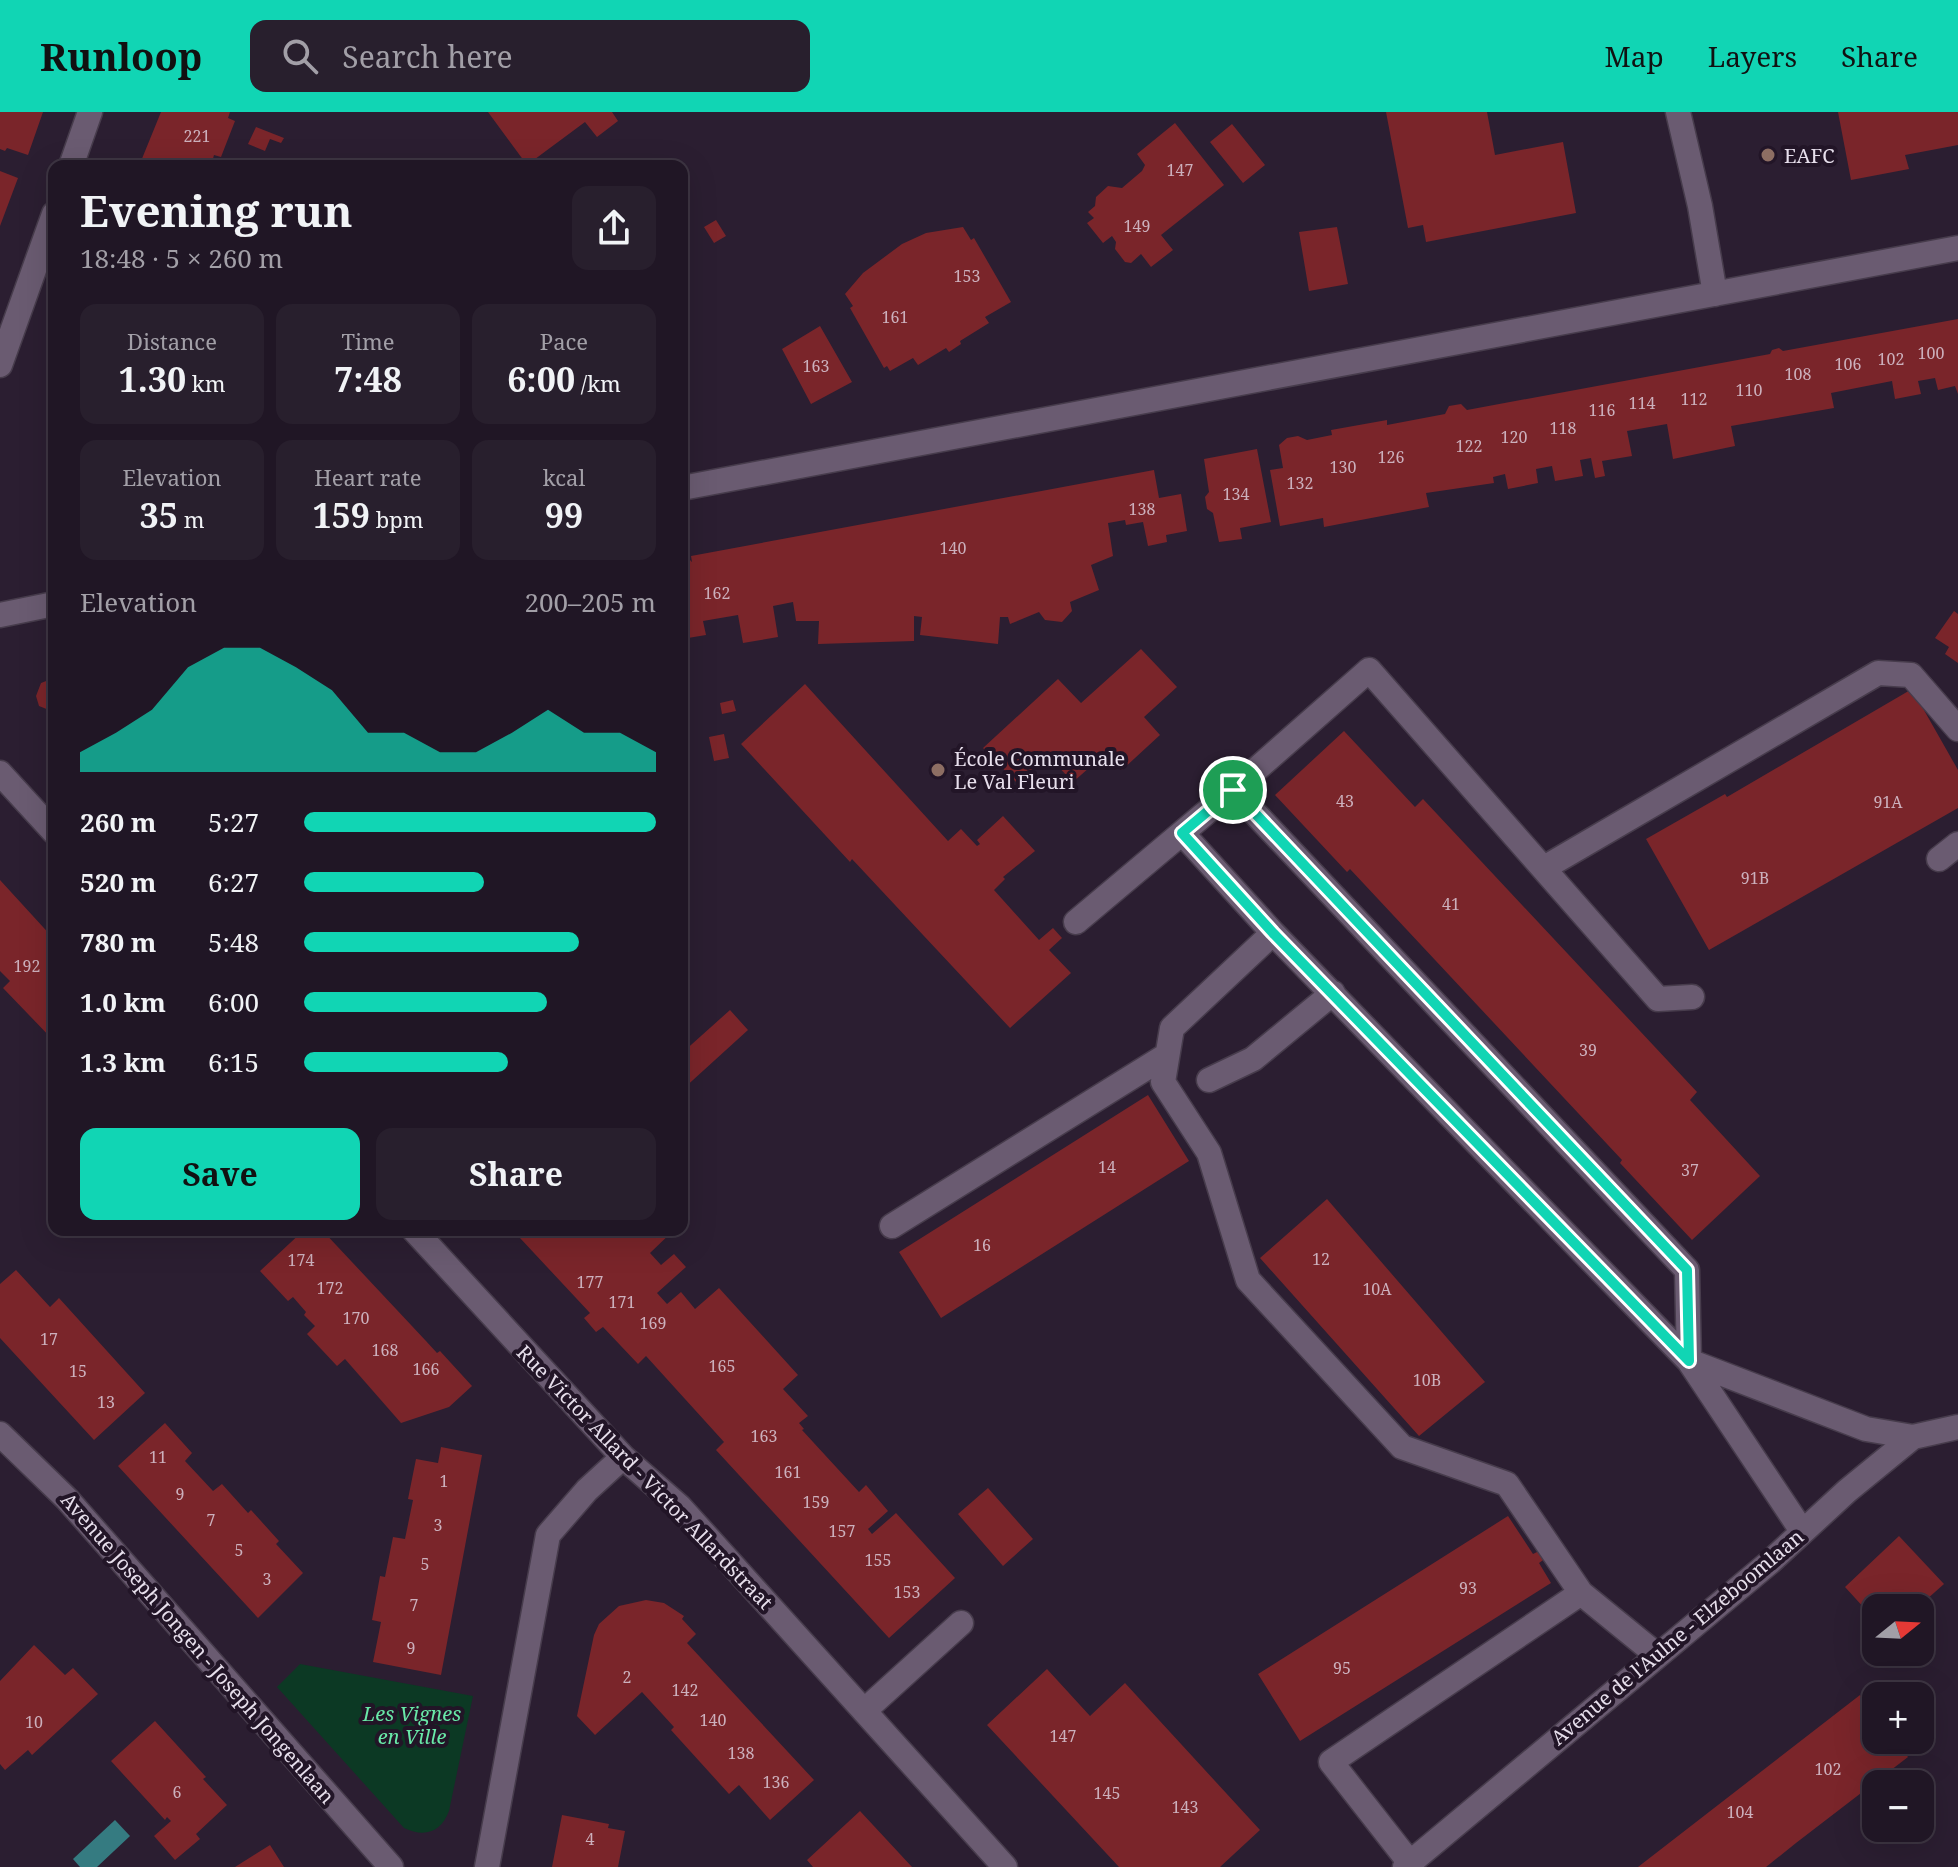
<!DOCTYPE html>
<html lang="en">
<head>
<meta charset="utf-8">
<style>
  :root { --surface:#201625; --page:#281f2d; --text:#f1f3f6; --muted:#a29fa7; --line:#3d3542; --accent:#11d5b4 }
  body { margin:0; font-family:"Noto Serif",serif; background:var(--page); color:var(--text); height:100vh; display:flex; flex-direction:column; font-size:30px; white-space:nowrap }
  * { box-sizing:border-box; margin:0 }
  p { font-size:26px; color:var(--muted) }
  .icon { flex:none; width:44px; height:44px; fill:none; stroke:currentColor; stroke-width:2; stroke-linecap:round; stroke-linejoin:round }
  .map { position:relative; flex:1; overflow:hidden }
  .sheet { position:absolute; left:48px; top:48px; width:640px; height:1076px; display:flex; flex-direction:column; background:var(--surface); border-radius:16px; box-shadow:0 8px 32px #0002,0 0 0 2px var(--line) }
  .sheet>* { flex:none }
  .needle { width:52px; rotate:72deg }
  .controls { position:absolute; left:1862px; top:1482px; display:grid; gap:16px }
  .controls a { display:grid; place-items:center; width:72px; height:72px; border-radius:16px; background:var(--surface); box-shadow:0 8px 32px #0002,0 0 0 2px var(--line); font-size:40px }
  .pin { position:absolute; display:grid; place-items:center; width:68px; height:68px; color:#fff; margin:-34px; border:4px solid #fff; border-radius:50%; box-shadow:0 2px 8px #0007 }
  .round { display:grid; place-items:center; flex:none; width:84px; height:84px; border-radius:16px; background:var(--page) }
  .overview { display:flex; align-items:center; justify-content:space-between; height:136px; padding:0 32px }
  h1 { font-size:44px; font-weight:700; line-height:60px }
  .metrics { display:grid; grid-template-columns:repeat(3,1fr); gap:12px; height:136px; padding:8px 32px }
  .metrics div { display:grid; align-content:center; border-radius:16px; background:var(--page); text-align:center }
  .metrics b { font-size:34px; font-weight:700 }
  .metrics small { font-size:22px; font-weight:400 }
  .metrics p { font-size:22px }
  .chart { height:224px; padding:16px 32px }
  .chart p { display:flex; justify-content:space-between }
  .chart svg { width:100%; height:144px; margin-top:8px; fill:var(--accent); opacity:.7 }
  .button { display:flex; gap:16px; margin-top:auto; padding:16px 32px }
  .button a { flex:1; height:92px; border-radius:16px; background:var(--accent); color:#111; font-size:32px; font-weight:700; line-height:92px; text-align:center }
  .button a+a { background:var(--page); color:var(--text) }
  ul { padding:0 32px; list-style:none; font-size:26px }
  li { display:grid; grid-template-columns:128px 96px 1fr; align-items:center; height:60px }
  li i { height:20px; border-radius:10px; background:var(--accent) }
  header { display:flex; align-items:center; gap:48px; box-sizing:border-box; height:112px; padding:0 40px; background:var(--accent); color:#111 }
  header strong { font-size:38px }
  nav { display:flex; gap:44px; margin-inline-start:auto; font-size:28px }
  .search { width:560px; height:72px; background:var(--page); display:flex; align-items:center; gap:20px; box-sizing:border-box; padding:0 28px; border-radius:16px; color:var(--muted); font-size:30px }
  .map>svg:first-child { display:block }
  .green { fill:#0c3924 }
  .water { fill:#357b81 }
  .building { fill:#7a252a }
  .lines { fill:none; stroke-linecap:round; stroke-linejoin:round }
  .minor-casing { stroke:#473c4c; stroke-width:27 }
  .minor { stroke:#6a5b71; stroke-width:24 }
  .route-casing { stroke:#fff; stroke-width:16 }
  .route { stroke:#11d5b4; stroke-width:10 }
  .education-dot { fill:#8d6e63; stroke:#221527; stroke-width:3 }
  .labels { text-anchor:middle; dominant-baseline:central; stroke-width:8; stroke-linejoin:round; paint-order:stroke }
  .number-label { font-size:16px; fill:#ccb0bc }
  .poi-label { font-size:20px; fill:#e7dfec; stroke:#221527; text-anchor:start }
  .street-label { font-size:20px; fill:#e7dfec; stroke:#221527 }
  .park-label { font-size:20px; font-style:italic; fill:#69e9a8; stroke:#221527 }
</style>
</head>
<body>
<header>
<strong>Runloop</strong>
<div class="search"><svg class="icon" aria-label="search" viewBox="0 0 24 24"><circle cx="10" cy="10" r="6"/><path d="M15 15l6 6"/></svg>Search here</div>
<nav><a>Map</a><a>Layers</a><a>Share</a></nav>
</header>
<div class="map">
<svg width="1958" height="1755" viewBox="0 0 1958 1755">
  <rect width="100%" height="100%" fill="#2b1e31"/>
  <path class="green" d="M300,1552l173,32 -24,115c-8,21 -24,27 -45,17l-127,-141z"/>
  <path class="water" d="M115,1708l15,16 -33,31h-17l-7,-8z"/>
  <path class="building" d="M0,0h43l-15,43 -21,-7 -2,3 -5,-2z
    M161,0h69l-2,6 7,3 -14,36 -7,-2 -3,11h-72z
    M488,0h124l6,9 -21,16 -12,-15 -58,43z
    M1386,0h101l8,43 68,-13 13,71 -150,29 -3,-17 -15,3z
    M1838,0h120v33l-53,10 4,14 -58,11z
    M1175,11l49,62 -63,50 12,15 -22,17 -10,-13 -10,9 -6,-1 -10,-13 1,-7 -4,-6 -9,7 -16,-20 7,-5 -6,-6 7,-6 1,-9 12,-11 14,2 20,-17 3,-6 -8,-11z
    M1232,12l33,41 -22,18 -33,-41z
    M256,15l28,11 -3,5 -11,-4 -5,12 -17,-7z
    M0,59l18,7 -18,48z
    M716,108l10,16 -12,7 -10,-16z
    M963,115l8,13 3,-2 37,64 -26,15 4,6 -29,18 1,3 -12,8 -3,-4 -28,17 -5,-7 -23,13 -3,-5 -3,2 -34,-60 3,-2 -8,-12 18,-21 39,-29 24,-11z
    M1337,115l11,57 -39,7 -10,-59z
    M1958,207v75l-3,-8 -17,4 -3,-12 -17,3 3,13 -26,5 -3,-18 -61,12 3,15 -103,18 4,20 -62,13 -6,-35 -40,7 5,25 -30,5 3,15 -10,2 -4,-20 -11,2 3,16 -28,5 -3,-15 -16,3 2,14 -30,6 -3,-15 -12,3 1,6 -68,10 3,14 -105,20 -1,-9 -43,8 -10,-56 13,-2 -4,-23 8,-7 11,-2 9,4 25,-5 -1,-5 56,-10v5l58,-11 4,-8 12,-2 6,6 303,-56 2,-4 7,-2 4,3z
    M820,214l32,56 -41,22 -29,-55z
    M1257,337l14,73 -31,6 2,11 -23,3 -6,-29 -6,-4 -2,-12 4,-5 -5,-33z
    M1154,358l5,28 22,-4 6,37 -21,4 1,7 -19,4 -5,-24 -17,3 -1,-5 -17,3 5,33 -22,9 8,25 -29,12 2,9 -10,11 -17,-2 -6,-8 -29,12 -2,-7h-8l-2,27 -78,-9 2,-18 -8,-1v25l-96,3 1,-23h-23l-3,-19 -20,4 5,31 -35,6 -5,-28 -35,6 3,14 -24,4v-81l5,-1 5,5 -1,-6z
    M1954,499l4,3v49l-13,-9 4,-7 -14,-9z
    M1141,537l36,38 -33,30 16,18 -38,35 -16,-17 -33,29 -26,-27 -30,28 -34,-35 75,-69 23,24z
    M54,566v34l-15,-6 -3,-10 5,-13z
    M805,572l143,157 13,-12 16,17 3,-2 -3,-4 26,-24 32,35 -32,26 2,2 -11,11 45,50 14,-12 9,10 -13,12 22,23 -61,55 -158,-169 -2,3 -109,-118z
    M1912,577l46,81v38l-249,142 -63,-111 79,-45 2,3z
    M733,588l3,11 -14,3 -2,-11z
    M1344,619l71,76 8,-8 130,139 144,154 -7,8 70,76 -68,64 -72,-77 2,-3 -272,-291 -3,3 -72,-77z
    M724,622l5,24 -15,3 -5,-24z
    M0,768l54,59v102l-51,-53 7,-7 -10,-10z
    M730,898l18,20 -66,60v-37z
    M1148,983l41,66 -248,157 -42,-66z
    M1327,1087l158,183 -66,54 -159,-178z
    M304,1118h18l104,111 11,12 3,-2 32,35 -23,21 -48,16 -56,-64 -8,7 -30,-32 8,-8 -11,-11 2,-3 -13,-15 -5,4 -28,-30z
    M529,1118h145l-24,23 11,12 13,-11 12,13 -29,26 10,11 14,-12 14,17 24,-21 79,87 -15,14 25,27 -9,7 5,6 -2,1 57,62 7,-7 22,26 -20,18 4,5 24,-21 59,65 -66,60 -173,-188 8,-8 -78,-86 -8,8 -35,-37 -7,5 -12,-14 6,-5 -70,-75z
    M16,1158l34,37 9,-9 86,95 -51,47 -94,-102v-54z
    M165,1311l27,30 -7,8 28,30 9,-7 26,29 3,-3 28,31 -3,3 27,29 -45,45 -140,-152z
    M441,1335l41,8 -41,220 -68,-13 8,-40 -9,-2 8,-44 5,1 8,-40 12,2 8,-39 -5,-1 8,-40 22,4z
    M988,1376l45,51 -30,27 -45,-52z
    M1508,1404l25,38 8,-4 5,8 -7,5 12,20 -251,158 -42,-67z
    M1899,1424l45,48 -27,24h-41v13l-31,-34z
    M646,1488l18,3 20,13 -2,3 14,15 -9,9 127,137 -44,40 -31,-35 -10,9 -58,-64 3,-3 -32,-35 -47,43 -18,-19 17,-81 5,-11 20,-18z
    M34,1533l31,30 8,-7 25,26 -66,61 -4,-5 -23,20 -5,-6v-83z
    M1047,1557l43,47 35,-33 135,147 -40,37h-101l-132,-142z
    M1860,1583l16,20v25h19l13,17 -112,86 -30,24h-128z
    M155,1609l51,56 -3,2 24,26 -31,29 4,5 -25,21 -21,-24 17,-15 -4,-4 -2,3 -54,-59z
    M860,1699l52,56h-99l-6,-7z
    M562,1703l47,9 -1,4 17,3 -7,36h-66z
    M270,1733l14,22h-49z"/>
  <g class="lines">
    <g class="minor-casing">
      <path id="minor" d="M1678,0l22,94 15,88
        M71,54l19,-54
        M0,253l54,-151
        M682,376l1276,-240
        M0,503l54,-11
        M0,661l54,59
        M1233,678l454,480 2,91
        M1182,721l91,100 416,428
        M1939,747l19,-15
        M1544,756l334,-195 33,2 47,54
        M1076,810l157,-132 136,-120 289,329 34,-2
        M1273,821l-101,95 -9,54 46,71 39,127 154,167 105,37 74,109
        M1209,968l44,-21 80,-66
        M892,1114l275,-171
        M414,1118l209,227 57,50 325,360
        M0,1322l67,65 324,368
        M1802,1419l-113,-170 177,68 47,8
        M864,1599l97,-88
        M1410,1751l-79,-101 250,-169 76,62
        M487,1755l61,-332 39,-45 36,-33
        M1405,1755l365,-305 77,-71 66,-54 45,-10"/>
    </g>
    <use href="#minor" class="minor"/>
  </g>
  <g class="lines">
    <g class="route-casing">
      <path id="route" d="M1233,678l454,480 2,91 -416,-428 -91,-100z"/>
    </g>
    <use href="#route" class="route"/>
  </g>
  <g class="education-dot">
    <circle cx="1768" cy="43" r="8"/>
    <circle cx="938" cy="658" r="8"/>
  </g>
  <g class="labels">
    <g class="number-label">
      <text x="197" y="24">221</text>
      <text x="1180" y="58">147</text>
      <text x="1137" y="114">149</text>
      <text x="967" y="164">153</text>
      <text x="895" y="205">161</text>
      <text x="1931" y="241">100</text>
      <text x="1891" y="247">102</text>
      <text x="1848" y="252">106</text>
      <text x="816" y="254">163</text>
      <text x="1798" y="262">108</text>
      <text x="1749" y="278">110</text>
      <text x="1694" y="287">112</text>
      <text x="1642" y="291">114</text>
      <text x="1602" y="298">116</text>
      <text x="1563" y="316">118</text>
      <text x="1514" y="325">120</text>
      <text x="1469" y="334">122</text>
      <text x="1391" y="345">126</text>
      <text x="1343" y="355">130</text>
      <text x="1300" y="371">132</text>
      <text x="1236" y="382">134</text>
      <text x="1142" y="397">138</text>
      <text x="953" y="436">140</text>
      <text x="717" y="481">162</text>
      <text x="1345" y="689">43</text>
      <text x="1888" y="690">91A</text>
      <text x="1755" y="766">91B</text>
      <text x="1451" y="792">41</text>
      <text x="27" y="854">192</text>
      <text x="1588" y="938">39</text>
      <text x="1107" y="1055">14</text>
      <text x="1690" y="1058">37</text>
      <text x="982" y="1133">16</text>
      <text x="1321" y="1147">12</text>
      <text x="301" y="1148">174</text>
      <text x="590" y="1170">177</text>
      <text x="330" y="1176">172</text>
      <text x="1377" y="1177">10A</text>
      <text x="622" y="1190">171</text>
      <text x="356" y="1206">170</text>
      <text x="653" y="1211">169</text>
      <text x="49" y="1227">17</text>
      <text x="385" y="1238">168</text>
      <text x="722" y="1254">165</text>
      <text x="426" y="1257">166</text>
      <text x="78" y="1259">15</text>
      <text x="1427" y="1268">10B</text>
      <text x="106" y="1290">13</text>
      <text x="764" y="1324">163</text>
      <text x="158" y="1345">11</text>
      <text x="788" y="1360">161</text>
      <text x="444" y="1369">1</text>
      <text x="180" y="1382">9</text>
      <text x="816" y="1390">159</text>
      <text x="211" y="1408">7</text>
      <text x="438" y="1413">3</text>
      <text x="842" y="1419">157</text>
      <text x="239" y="1438">5</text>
      <text x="878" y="1448">155</text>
      <text x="425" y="1452">5</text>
      <text x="267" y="1467">3</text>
      <text x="1468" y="1476">93</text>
      <text x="907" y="1480">153</text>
      <text x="414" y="1493">7</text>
      <text x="411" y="1536">9</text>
      <text x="1342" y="1556">95</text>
      <text x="627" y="1565">2</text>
      <text x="685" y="1578">142</text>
      <text x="713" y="1608">140</text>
      <text x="34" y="1610">10</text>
      <text x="1063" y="1624">147</text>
      <text x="741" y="1641">138</text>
      <text x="1828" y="1657">102</text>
      <text x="776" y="1670">136</text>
      <text x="177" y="1680">6</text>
      <text x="1107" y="1681">145</text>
      <text x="1185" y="1695">143</text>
      <text x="1740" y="1700">104</text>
      <text x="590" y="1727">4</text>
    </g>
    <g class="poi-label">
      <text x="1784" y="43">EAFC</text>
      <text x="954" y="646">École Communale<tspan x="954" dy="23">Le Val Fleuri</tspan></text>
    </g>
    <g class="street-label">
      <text transform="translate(645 1365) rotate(46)">Rue Victor Allard - Victor Allardstraat</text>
      <text transform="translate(1677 1525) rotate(-40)">Avenue de l'Aulne - Elzeboomlaan</text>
      <text transform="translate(198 1536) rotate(49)">Avenue Joseph Jongen - Joseph Jongenlaan</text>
    </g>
    <g class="park-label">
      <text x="412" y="1601">Les Vignes<tspan x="412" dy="23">en Ville</tspan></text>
    </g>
  </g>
</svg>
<div class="controls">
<a><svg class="needle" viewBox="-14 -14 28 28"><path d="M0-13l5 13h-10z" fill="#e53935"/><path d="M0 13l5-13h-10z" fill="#a29fa7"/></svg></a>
<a>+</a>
<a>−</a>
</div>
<div class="pin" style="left:1233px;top:678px;background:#1e9e55"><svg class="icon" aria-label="arrive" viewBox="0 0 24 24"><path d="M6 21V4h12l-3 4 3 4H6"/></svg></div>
<section class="sheet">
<div class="overview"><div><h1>Evening run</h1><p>18:48 · 5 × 260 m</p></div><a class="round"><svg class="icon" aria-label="share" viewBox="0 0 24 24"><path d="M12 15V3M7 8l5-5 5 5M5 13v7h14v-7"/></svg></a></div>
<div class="metrics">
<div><p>Distance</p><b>1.30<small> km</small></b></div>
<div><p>Time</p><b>7:48</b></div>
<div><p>Pace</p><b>6:00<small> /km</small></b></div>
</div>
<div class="metrics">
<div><p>Elevation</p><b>35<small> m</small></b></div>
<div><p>Heart rate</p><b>159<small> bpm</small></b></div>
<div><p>kcal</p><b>99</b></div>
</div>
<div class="chart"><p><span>Elevation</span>200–205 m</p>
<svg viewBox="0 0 160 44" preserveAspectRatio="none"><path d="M0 44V38L10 32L20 25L30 12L40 6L50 6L60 12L70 19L80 32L90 32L100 38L110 38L120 32L130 25L140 32L150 32L160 38V44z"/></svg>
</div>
<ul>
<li><b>260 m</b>5:27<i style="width:100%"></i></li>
<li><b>520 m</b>6:27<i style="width:51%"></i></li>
<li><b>780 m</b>5:48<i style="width:78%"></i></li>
<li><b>1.0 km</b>6:00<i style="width:69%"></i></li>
<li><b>1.3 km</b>6:15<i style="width:58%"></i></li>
</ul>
<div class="button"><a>Save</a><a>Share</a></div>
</section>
</div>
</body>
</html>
